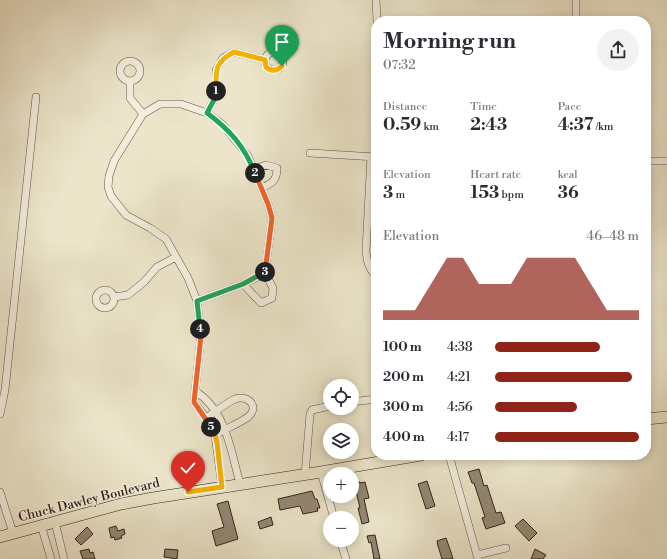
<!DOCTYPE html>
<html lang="en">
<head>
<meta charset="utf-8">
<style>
  :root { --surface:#fff; --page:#f2f2f3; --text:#2b2b33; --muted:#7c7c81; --accent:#8f2418 }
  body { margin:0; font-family:"Libre Bodoni",serif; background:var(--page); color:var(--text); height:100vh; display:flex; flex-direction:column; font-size:15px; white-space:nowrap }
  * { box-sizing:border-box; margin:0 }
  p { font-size:13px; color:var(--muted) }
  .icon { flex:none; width:22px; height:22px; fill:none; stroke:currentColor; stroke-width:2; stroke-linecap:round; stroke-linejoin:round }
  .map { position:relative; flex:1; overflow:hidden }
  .side { position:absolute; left:371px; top:16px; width:280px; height:444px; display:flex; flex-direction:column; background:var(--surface); border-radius:16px; box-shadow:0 2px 10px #0003 }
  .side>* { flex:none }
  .tools { position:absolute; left:323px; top:379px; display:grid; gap:8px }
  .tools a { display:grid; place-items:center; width:36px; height:36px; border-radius:50%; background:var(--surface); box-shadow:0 2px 10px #0003; font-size:20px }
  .pin { position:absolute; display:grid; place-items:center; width:34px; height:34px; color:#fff; margin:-41px -17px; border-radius:50% 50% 50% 0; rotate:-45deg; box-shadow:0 0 4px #0007 }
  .pin .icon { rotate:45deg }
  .km { position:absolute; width:20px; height:20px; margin:-10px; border-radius:50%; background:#222; color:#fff; font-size:11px; line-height:20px; text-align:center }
  .round { display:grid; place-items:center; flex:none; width:42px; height:42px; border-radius:21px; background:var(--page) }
  .headline { display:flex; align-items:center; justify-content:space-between; height:68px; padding:0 12px }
  h1 { font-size:22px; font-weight:800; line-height:30px }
  .figures { display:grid; grid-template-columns:repeat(3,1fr); gap:6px; height:68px; padding:4px 12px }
  .figures div { display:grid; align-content:center }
  .figures b { font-size:17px; font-weight:800 }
  .figures small { font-size:11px; font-weight:400 }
  .figures p { font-size:11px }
  .chart { height:112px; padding:8px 12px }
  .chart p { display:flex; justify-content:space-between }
  .chart svg { width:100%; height:72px; margin-top:4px; fill:var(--accent); opacity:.7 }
  ul { padding:0 12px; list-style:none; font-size:13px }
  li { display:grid; grid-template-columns:64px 48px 1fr; align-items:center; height:30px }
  li i { height:10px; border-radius:5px; background:var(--accent) }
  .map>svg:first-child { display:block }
  .building { fill:#938875; stroke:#332318 }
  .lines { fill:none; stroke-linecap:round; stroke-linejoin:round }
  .street-casing { stroke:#615444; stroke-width:8 }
  .primary-casing { stroke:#332318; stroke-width:12 }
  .street { stroke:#f3eedd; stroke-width:7 }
  .primary { stroke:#ece5ca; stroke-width:11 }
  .split-1-casing { stroke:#fff; stroke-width:8 }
  .split-2-casing { stroke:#fff; stroke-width:8 }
  .split-3-casing { stroke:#fff; stroke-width:8 }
  .split-4-casing { stroke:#fff; stroke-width:8 }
  .split-5-casing { stroke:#fff; stroke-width:8 }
  .split-6-casing { stroke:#fff; stroke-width:8 }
  .split-1 { stroke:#f5b400; stroke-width:5 }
  .split-2 { stroke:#22a559; stroke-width:5 }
  .split-3 { stroke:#f0652b; stroke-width:5 }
  .split-4 { stroke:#22a559; stroke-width:5 }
  .split-5 { stroke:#f0652b; stroke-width:5 }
  .split-6 { stroke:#f5b400; stroke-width:5 }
  .labels { text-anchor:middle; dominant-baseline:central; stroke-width:3; stroke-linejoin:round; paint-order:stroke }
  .street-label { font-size:13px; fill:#332318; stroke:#f3eedd }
</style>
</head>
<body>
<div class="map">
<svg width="667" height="559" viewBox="0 0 667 559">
  <rect width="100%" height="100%" fill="#ece5ca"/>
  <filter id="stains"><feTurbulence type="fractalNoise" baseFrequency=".005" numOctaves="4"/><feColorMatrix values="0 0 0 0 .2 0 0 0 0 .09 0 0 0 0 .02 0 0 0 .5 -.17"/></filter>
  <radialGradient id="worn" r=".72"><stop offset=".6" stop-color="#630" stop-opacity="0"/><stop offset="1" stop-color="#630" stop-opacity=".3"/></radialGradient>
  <path class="building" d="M479,469l5,17 3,-1 9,28 5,-1 4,11 -19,6 -4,-11 3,-1 -11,-34h-2l-4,-11z
    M427,481l8,25 -9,3 -8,-25z
    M360,482v1l5,-1 4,16 -5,1 5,23 -7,2 -4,-16h2l-4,-17h-1l-2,-8z
    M312,491l3,8h2l3,9h-3l1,3 -15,3 -3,-8 -20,4 -2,-11z
    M228,501l10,38 -22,7 -4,-15 12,-4 -7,-23z
    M271,517l2,8 -13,4 -2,-7z
    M523,519l14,14 -8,8 -14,-15z
    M116,526l2,5 6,-2 1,5 -4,2 1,2 -7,2 -1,-3 -3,1 -2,-10z
    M87,527l6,7 -12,11 -6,-6z
    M375,535l5,24h-6l-3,-17 -2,1 -2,-7z
    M446,538l5,14 2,7h-11l-4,-13 -1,-5z
    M89,549l1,4 3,-1 2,7h-12l-3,-8z
    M165,549l13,1 -1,9 -13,-2z
    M535,549l11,6 -3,4h-12z"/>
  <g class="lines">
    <g class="street-casing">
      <path id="street" d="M376,0l1,21
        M576,21v-21
        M265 61a9 9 0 1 1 18 0a9 9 0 1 1-18 0Z
        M120 71a10 10 0 1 1 20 0a10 10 0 1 1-20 0Z
        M130,81v17l13,16
        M207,113l9,-17v-26l7,-12 11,-6 31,8
        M310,153l66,4
        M371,157l-5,94c1,11 3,18 10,25
        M646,161h21
        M254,169l12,-4 11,3c0,13 -5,15 -15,20
        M243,284l18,19 11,-5 1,-10 -8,-15
        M96 299a9 9 0 1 1 18 0a9 9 0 1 1-18 0Z
        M114,297l14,-2 16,-13 13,-15 19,-10
        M197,301l46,-17 22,-11 7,-55 -4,-14 -20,-48 -25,-31 -16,-12 -26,-9h-21l-17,10 -29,47 -5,15 -1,11 3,9 15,19 24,13 16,11 22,39 9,23 4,34 -7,67 12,16 9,17 7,52
        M195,391c31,19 36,60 45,93
        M352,402l24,-3
        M0,414l5,-24 31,-293
        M206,418c9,-6 19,-14 29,-19 13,-5 25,8 13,18 -8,6 -23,12 -33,18
        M449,455l29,104
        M321,472l13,46
        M305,475l5,-61 2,-4 18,-4
        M0,492l13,41
        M55,522l9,37
        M41,525l10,34
        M340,540l6,19
        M477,555l29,-7"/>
    </g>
    <g class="primary-casing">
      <path id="primary" d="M646,419l21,-2
        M0,537l121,-33 32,-6 168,-26 100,-17"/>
    </g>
    <use href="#street" class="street"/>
    <use href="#primary" class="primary"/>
  </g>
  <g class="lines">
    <g class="split-1-casing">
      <path id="split-1" d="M216,91c0,-21 -2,-28 18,-39l31,8 1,7c6,5 11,4 16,-1"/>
    </g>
    <g class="split-2-casing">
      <path id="split-2" d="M216,91v5l-9,17c23,17 37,33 48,60"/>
    </g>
    <g class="split-3-casing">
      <path id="split-3" d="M255,173l13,31 4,14 -7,54"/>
    </g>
    <g class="split-4-casing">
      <path id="split-4" d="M200,329l-3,-28 46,-17 22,-12"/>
    </g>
    <g class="split-5-casing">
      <path id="split-5" d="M200,329l1,7 -7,66 17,25"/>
    </g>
    <g class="split-6-casing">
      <path id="split-6" d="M188,492l34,-5 -5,-45 -2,-7 -4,-8"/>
    </g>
    <use href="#split-1" class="split-1"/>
    <use href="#split-2" class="split-2"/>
    <use href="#split-3" class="split-3"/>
    <use href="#split-4" class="split-4"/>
    <use href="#split-5" class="split-5"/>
    <use href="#split-6" class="split-6"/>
  </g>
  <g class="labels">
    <g class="street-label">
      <text transform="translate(89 500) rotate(-14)">Chuck Dawley Boulevard</text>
    </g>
  </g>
  <rect width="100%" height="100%" filter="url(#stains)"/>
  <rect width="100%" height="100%" fill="url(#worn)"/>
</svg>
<div class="tools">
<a><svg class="icon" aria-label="locate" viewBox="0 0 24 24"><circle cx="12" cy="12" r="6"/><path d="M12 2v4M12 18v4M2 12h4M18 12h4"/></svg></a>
<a><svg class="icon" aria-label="layers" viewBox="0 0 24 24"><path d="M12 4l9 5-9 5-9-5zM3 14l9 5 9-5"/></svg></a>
<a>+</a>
<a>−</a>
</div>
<div class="pin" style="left:282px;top:66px;background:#1e9e55"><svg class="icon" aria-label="arrive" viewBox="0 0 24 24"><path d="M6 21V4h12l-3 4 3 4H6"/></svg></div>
<div class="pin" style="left:188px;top:492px;background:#d93025"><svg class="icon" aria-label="check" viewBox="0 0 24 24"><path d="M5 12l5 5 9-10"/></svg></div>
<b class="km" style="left:216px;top:91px">1</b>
<b class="km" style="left:255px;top:173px">2</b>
<b class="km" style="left:265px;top:272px">3</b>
<b class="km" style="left:200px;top:329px">4</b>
<b class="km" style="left:211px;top:427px">5</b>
<section class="side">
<div class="headline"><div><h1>Morning run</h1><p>07:32</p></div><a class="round"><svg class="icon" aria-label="share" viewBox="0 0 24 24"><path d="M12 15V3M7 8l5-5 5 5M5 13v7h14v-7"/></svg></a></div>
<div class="figures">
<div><p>Distance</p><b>0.59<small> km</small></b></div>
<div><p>Time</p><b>2:43</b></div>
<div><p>Pace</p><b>4:37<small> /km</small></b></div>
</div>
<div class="figures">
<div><p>Elevation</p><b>3<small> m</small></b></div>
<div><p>Heart rate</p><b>153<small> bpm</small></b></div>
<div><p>kcal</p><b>36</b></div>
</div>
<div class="chart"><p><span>Elevation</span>46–48 m</p>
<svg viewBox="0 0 160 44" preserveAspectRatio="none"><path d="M0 44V38L10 38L20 38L30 22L40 6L50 6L60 22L70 22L80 22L90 6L100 6L110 6L120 6L130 22L140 38L150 38L160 38V44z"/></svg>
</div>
<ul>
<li><b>100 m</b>4:38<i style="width:73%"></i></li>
<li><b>200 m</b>4:21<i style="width:95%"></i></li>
<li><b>300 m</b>4:56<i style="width:57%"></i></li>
<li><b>400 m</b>4:17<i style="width:100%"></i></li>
</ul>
</section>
</div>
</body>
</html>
